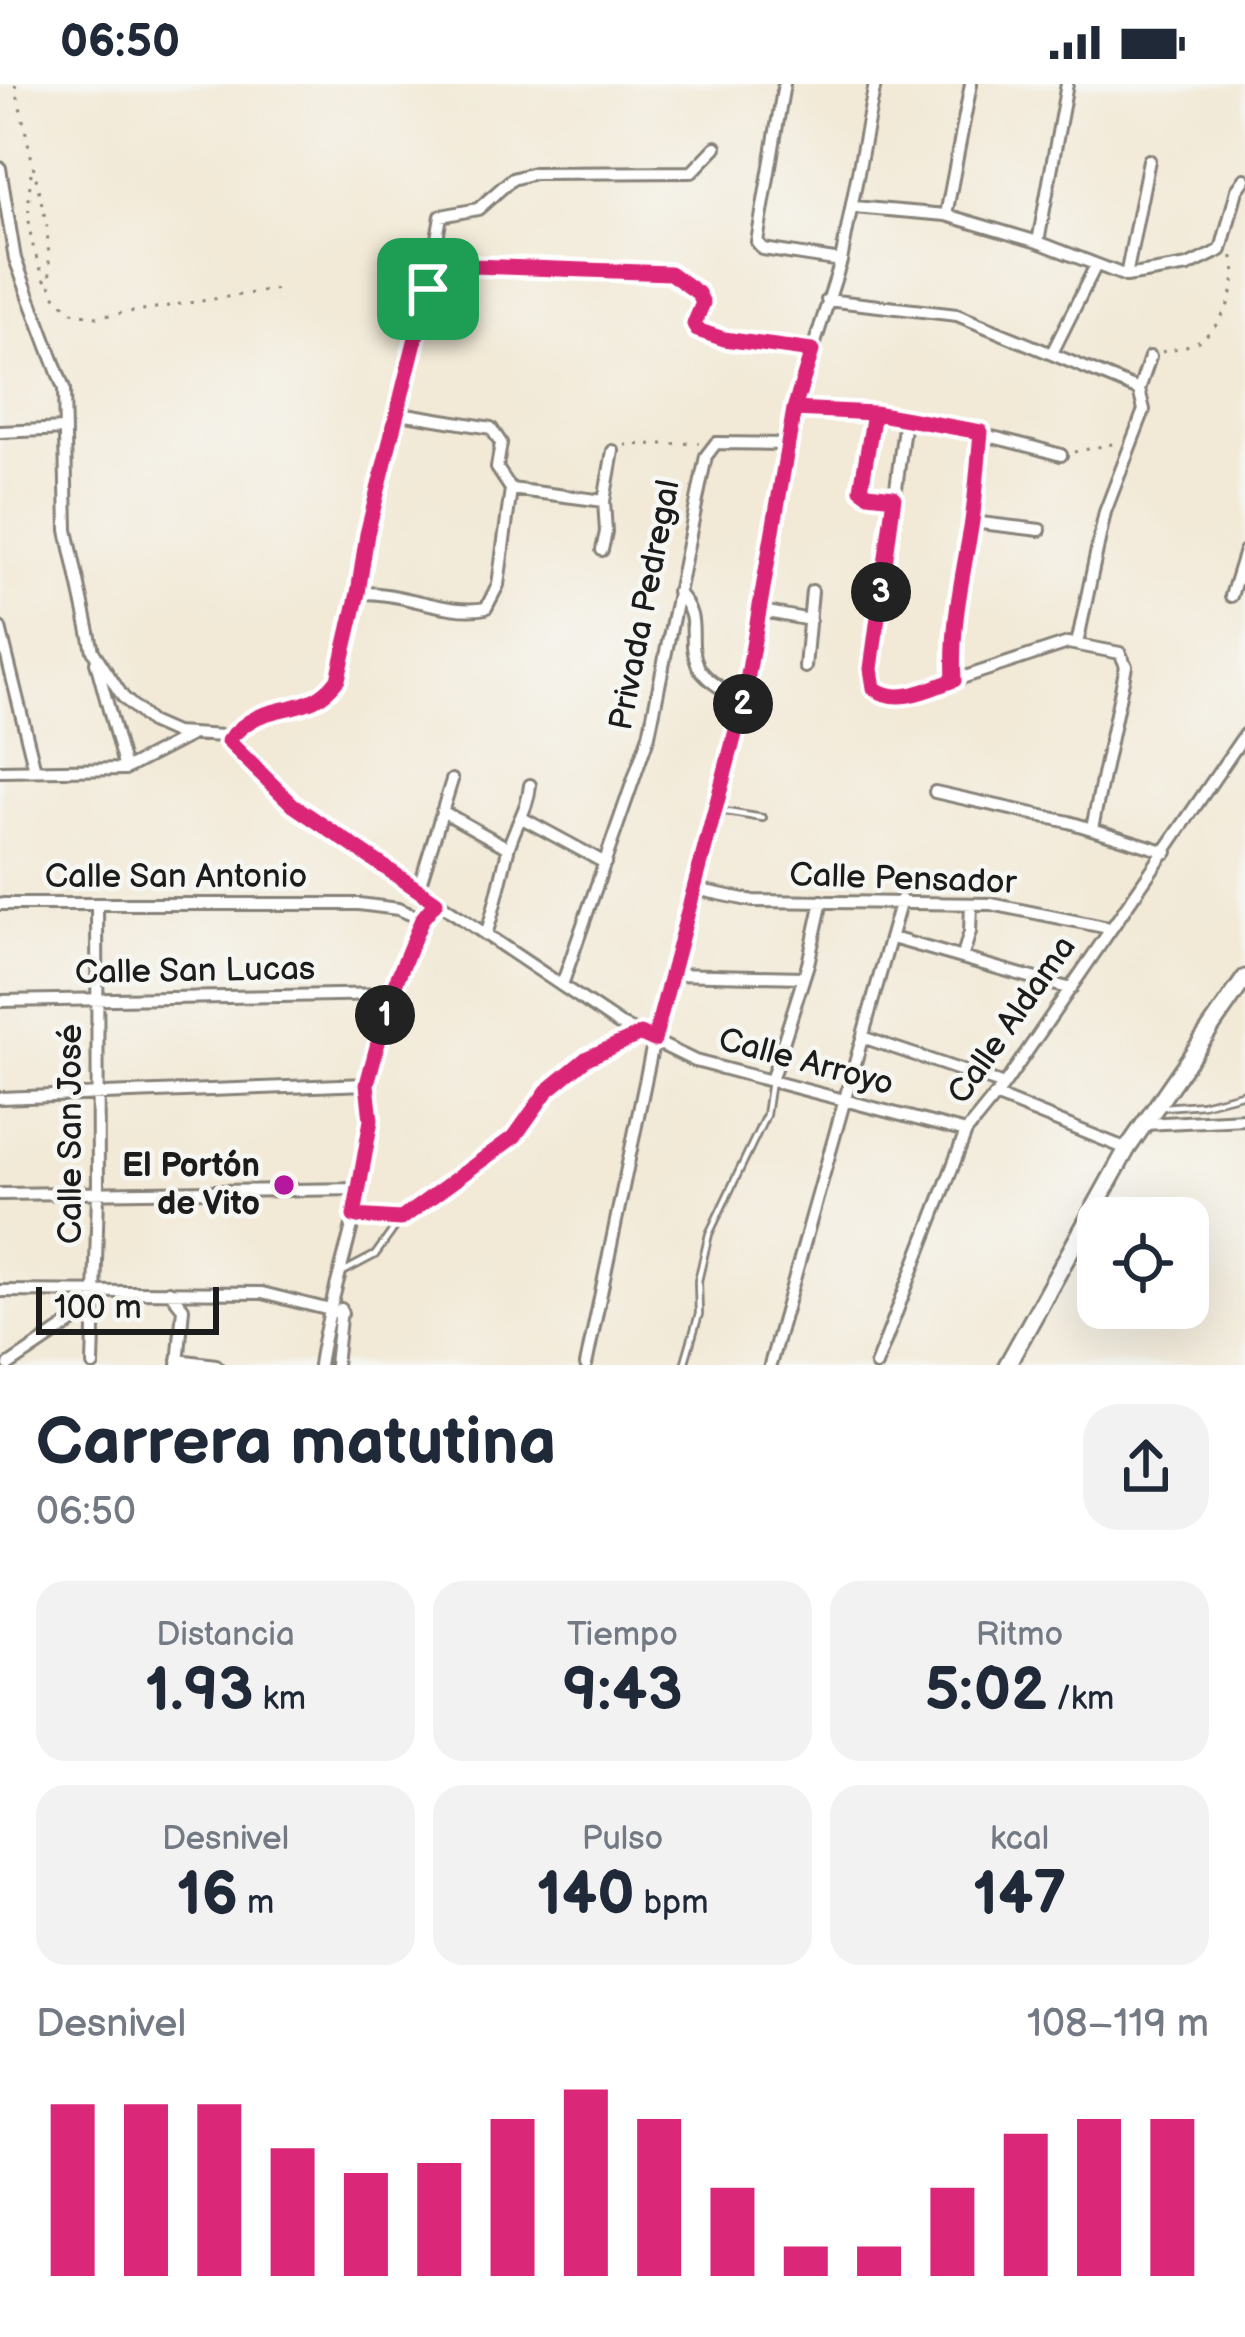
<!DOCTYPE html>
<html lang="es">
<head>
<meta charset="utf-8">
<style>
  :root { --surface:#fff; --page:#f2f2f3; --text:#1f2937; --muted:#747a83; --accent:#db2777 }
  body { margin:0; font-family:"Balsamiq Sans",sans-serif; background:var(--page); color:var(--text); height:100vh; display:flex; flex-direction:column; font-size:45px; white-space:nowrap }
  * { box-sizing:border-box; margin:0 }
  p { font-size:39px; color:var(--muted) }
  .icon { flex:none; width:66px; height:66px; fill:none; stroke:currentColor; stroke-width:2; stroke-linecap:round; stroke-linejoin:round }
  .map { position:relative; height:1281px; overflow:hidden }
  .details { display:flex; flex-direction:column; background:var(--surface); flex:1 }
  .details>* { flex:none }
  .controls { position:absolute; left:1077px; top:1113px; display:grid; gap:24px }
  .controls a { display:grid; place-items:center; width:132px; height:132px; border-radius:24px; background:var(--surface); box-shadow:0 12px 48px #0002; font-size:60px }
  .scale { position:absolute; left:36px; bottom:30px; width:183px; box-sizing:border-box; padding-left:12px; border:6px solid #1c1c1c; border-top:0; font-size:33px; line-height:42px; white-space:nowrap; color:#1c1c1c; -webkit-text-stroke:9px #f6f6f2; paint-order:stroke }
  .pin { position:absolute; display:grid; place-items:center; width:102px; height:102px; color:#fff; margin:-51px; border-radius:24px; box-shadow:0 6px 18px #0006 }
  .km { position:absolute; width:60px; height:60px; margin:-30px; border-radius:50%; background:#222; color:#fff; font-size:33px; line-height:60px; text-align:center }
  .round { display:grid; place-items:center; flex:none; width:126px; height:126px; border-radius:36px; background:var(--page) }
  .head { display:flex; align-items:center; justify-content:space-between; height:204px; padding:0 36px }
  h1 { font-size:66px; font-weight:700; line-height:90px }
  .metrics { display:grid; grid-template-columns:repeat(3,1fr); gap:18px; height:204px; padding:12px 36px }
  .metrics div { display:grid; align-content:center; border-radius:30px; background:var(--page); text-align:center }
  .metrics b { font-size:60px; font-weight:700 }
  .metrics small { font-size:33px; font-weight:400 }
  .metrics p { font-size:33px }
  .chart { height:336px; padding:24px 36px }
  .chart p { display:flex; justify-content:space-between }
  .chart svg { width:100%; height:216px; margin-top:12px; stroke:var(--accent); stroke-width:6 }
  .status { display:flex; justify-content:space-between; align-items:center; height:84px; padding:0 60px; background:var(--surface); direction:ltr }
  .status svg { height:33px; fill:currentColor }
  .map>svg:first-child { display:block }
  .lines { fill:none; stroke-linecap:round; stroke-linejoin:round }
  .lane-casing { stroke:#878279; stroke-width:10 }
  .street-casing { stroke:#878279; stroke-width:16 }
  .secondary-casing { stroke:#878279; stroke-width:21 }
  .path { stroke:#878279; stroke-width:3; stroke-dasharray:3 9; stroke-linecap:butt }
  .lane { stroke:#fff; stroke-width:4.5 }
  .street { stroke:#fff; stroke-width:10 }
  .secondary { stroke:#fff; stroke-width:15 }
  .route-casing { stroke:#fff; stroke-width:24 }
  .route { stroke:#db2777; stroke-width:15 }
  .poi-dot { fill:#b5179e; stroke:#f6f6f2; stroke-width:4.5 }
  .labels { text-anchor:middle; dominant-baseline:central; stroke-width:9; stroke-linejoin:round; paint-order:stroke }
  .street-label { font-size:33px; fill:#1c1c1c; stroke:#f6f6f2 }
  .poi-label { font-size:33px; font-weight:bold; fill:#1c1c1c; stroke:#f6f6f2; text-anchor:end }
</style>
</head>
<body>
<div class="status"><b>06:50</b><svg viewBox="0 0 49 12"><path d="M0 12V9h3v3zM5 12V6h3v6zM10 12V3h3v9zM15 12V0h3v12zM26 1h20v11H26zM47 4h2v5h-2z"/></svg></div>
<div class="map">
<svg width="1245" height="1281" viewBox="0 0 1245 1281">
  <rect width="100%" height="100%" fill="#f6f6f2"/>
  <filter id="ink" filterUnits="userSpaceOnUse"><feTurbulence type="fractalNoise" baseFrequency=".00833" numOctaves="2"/><feDisplacementMap in="SourceGraphic" scale="24" xChannelSelector="R" yChannelSelector="G"/><feConvolveMatrix kernelMatrix="1 2 1 2 8 2 1 2 1" color-interpolation-filters="sRGB"/></filter>
  <filter id="wash" filterUnits="userSpaceOnUse"><feTurbulence type="fractalNoise" baseFrequency=".004" numOctaves="4" result="noise"/><feDisplacementMap in="SourceGraphic" scale="48" xChannelSelector="R" yChannelSelector="G"/><feGaussianBlur stdDeviation="2.7" result="paint"/><feColorMatrix in="noise" values="0 0 0 0 0 0 0 0 0 0 0 0 0 0 0 0 0 1.4 0 .05"/><feComposite in="paint" operator="in"/></filter>
  <g filter="url(#wash)">
    <rect width="100%" height="100%" fill="#f2e9d6"/>
  </g>
  <g filter="url(#ink)">
    <g class="lines">
      <g class="lane-casing">
        <path id="lane" d="M714,726l49,8
          M1163,1023l39,-3 43,-11
          M354,1132l47,3 114,-83 20,-32 36,-33 16,-13 48,-22
          M341,1189l34,-18 26,-36
          M684,1281l15,-51 -1,-33 11,-47 57,-119 5,-34"/>
      </g>
      <g class="street-casing">
        <path id="street" d="M784,0l-27,158 6,7 78,12
          M0,84l15,91 49,130 3,141 26,121 30,46 27,25 25,11 48,3 70,69 326,219 76,37 271,71
          M854,123l92,8 92,27 88,34 62,-10 33,-16 16,-60 8,-11
          M946,131l25,-131
          M1038,158l29,-158
          M670,189l32,26 -8,25 2,6 28,9 88,12
          M1126,192l23,-116
          M827,216l130,15 182,75
          M1052,269l43,-86
          M1139,306l11,-33
          M794,325c92,5 178,20 267,46
          M400,329l91,15 10,15 -4,25 14,21 93,12
          M905,335l-34,262 8,12 34,1 155,-51 52,10 6,13 -34,162
          M0,348l65,-3
          M861,405l13,-76
          M972,438l68,8
          M602,466l4,-18 -2,-31 9,-50
          M677,508c27,29 8,44 21,74 7,15 32,27 45,37
          M358,509c43,-2 90,23 128,15l12,-23 13,-96
          M1231,512l14,-45
          M757,526l53,10
          M0,544l35,142
          M1077,560l28,-132 39,-102 -5,-20
          M96,578l29,107
          M805,583l7,-76
          M954,596c-3,-52 8,-101 17,-152 5,-32 7,-65 10,-96
          M228,657c39,-48 79,-19 110,-62l20,-86 9,-59 61,-245 13,-73 37,-7 34,-30 22,-6 158,-1 24,-25
          M0,687l125,-2 64,-33
          M935,708l134,30 98,30
          M442,727l66,37
          M522,734l83,45
          M419,803l33,-107
          M695,805l58,12 238,3 118,24
          M0,820h359l39,5 24,10
          M486,851c9,-28 15,-57 22,-85 6,-24 20,-40 22,-65
          M892,854l179,51
          M962,874l8,-26 1,-28
          M670,890l134,3
          M562,901l87,-250 57,-279 10,-13 71,1
          M0,917l391,-7
          M865,954l139,47
          M771,997l37,-117 14,-63
          M995,1012l132,53
          M0,1014l367,-14
          M1144,1040l101,-5
          M0,1110l360,-5
          M0,1207l262,2 80,20
          M169,1207l14,17 -5,57
          M178,1276l38,5
          M9,1281l86,-58
          M93,1281l5,-171 -1,-290
          M319,1281c9,-61 31,-119 42,-181 4,-21 9,-43 10,-64 1,-12 -4,-25 -4,-37 2,-40 43,-149 68,-181
          M335,1281l6,-56
          M586,1281l68,-326 89,-336 51,-294 47,-148 34,-177
          M770,1281l131,-465
          M876,1281l90,-233 38,-47 241,-351"/>
      </g>
      <g class="secondary-casing">
        <path id="secondary" d="M1007,1281l120,-216 118,-171"/>
      </g>
      <path class="path" d="M15,0l32,143 4,65 21,20 25,5 182,-28
        M31,89c-5,47 -3,70 17,113
        M442,198l30,-16 184,7
        M1162,268c11,-3 29,-6 38,-12 27,-19 42,-58 31,-89
        M625,361l74,-2
        M1074,368l43,-9"/>
      <use href="#lane" class="lane"/>
      <use href="#street" class="street"/>
      <use href="#secondary" class="secondary"/>
    </g>
  </g>
  <g class="lines" filter="url(#ink)">
    <g class="route-casing">
      <path id="route" d="M428,205l-61,245 -9,59 -20,86c-32,44 -71,14 -110,62l65,64 143,97 -14,17 -31,75 -24,90 4,36 -17,96 47,3 114,-83 32,-45 40,-33 54,-24 13,6 89,-336 51,-295 80,4 107,19c-3,31 -5,64 -10,96 -9,51 -20,100 -17,152 -25,9 -57,26 -80,8l-3,-19 23,-172 -26,-3 -7,-5 13,-76 -80,-4 18,-58 -88,-12 -27,-9 -3,-6 9,-21 -5,-10 -28,-20 -198,-7 -44,23"/>
    </g>
    <use href="#route" class="route"/>
  </g>
  <circle class="poi-dot" cx="284" cy="1101" r="12"/>
  <g class="labels">
    <g class="street-label">
      <text transform="translate(645 521) rotate(-79)">Privada Pedregal</text>
      <text x="176" y="793">Calle San Antonio</text>
      <text transform="translate(903 795) rotate(2)">Calle Pensador</text>
      <text transform="translate(195 887) rotate(-1)">Calle San Lucas</text>
      <text transform="translate(1012 936) rotate(-55)">Calle Aldama</text>
      <text transform="translate(806 978) rotate(15)">Calle Arroyo</text>
      <text transform="translate(71 1050) rotate(-90)">Calle San José</text>
    </g>
    <g class="poi-label">
      <text x="260" y="1082">El Portón<tspan x="260" dy="38">de Vito</tspan></text>
    </g>
  </g>
</svg>
<div class="controls">
<a><svg class="icon" aria-label="locate" viewBox="0 0 24 24"><circle cx="12" cy="12" r="6"/><path d="M12 2v4M12 18v4M2 12h4M18 12h4"/></svg></a>
</div>
<div class="scale">100 m</div>
<div class="pin" style="left:428px;top:205px;background:#1e9e55"><svg class="icon" aria-label="arrive" viewBox="0 0 24 24"><path d="M6 21V4h12l-3 4 3 4H6"/></svg></div>
<b class="km" style="left:385px;top:931px">1</b>
<b class="km" style="left:743px;top:620px">2</b>
<b class="km" style="left:881px;top:508px">3</b>
</div>
<section class="details">
<div class="head"><div><h1>Carrera matutina</h1><p>06:50</p></div><a class="round"><svg class="icon" aria-label="share" viewBox="0 0 24 24"><path d="M12 15V3M7 8l5-5 5 5M5 13v7h14v-7"/></svg></a></div>
<div class="metrics">
<div><p>Distancia</p><b>1.93<small> km</small></b></div>
<div><p>Tiempo</p><b>9:43</b></div>
<div><p>Ritmo</p><b>5:02<small> /km</small></b></div>
</div>
<div class="metrics">
<div><p>Desnivel</p><b>16<small> m</small></b></div>
<div><p>Pulso</p><b>140<small> bpm</small></b></div>
<div><p>kcal</p><b>147</b></div>
</div>
<div class="chart"><p><span>Desnivel</span>108–119 m</p>
<svg viewBox="0 0 160 44" preserveAspectRatio="none"><path d="M5 44V9M15 44V9M25 44V9M35 44V18M45 44V23M55 44V21M65 44V12M75 44V6M85 44V12M95 44V26M105 44V38M115 44V38M125 44V26M135 44V15M145 44V12M155 44V12"/></svg>
</div>
</section>
</body>
</html>
